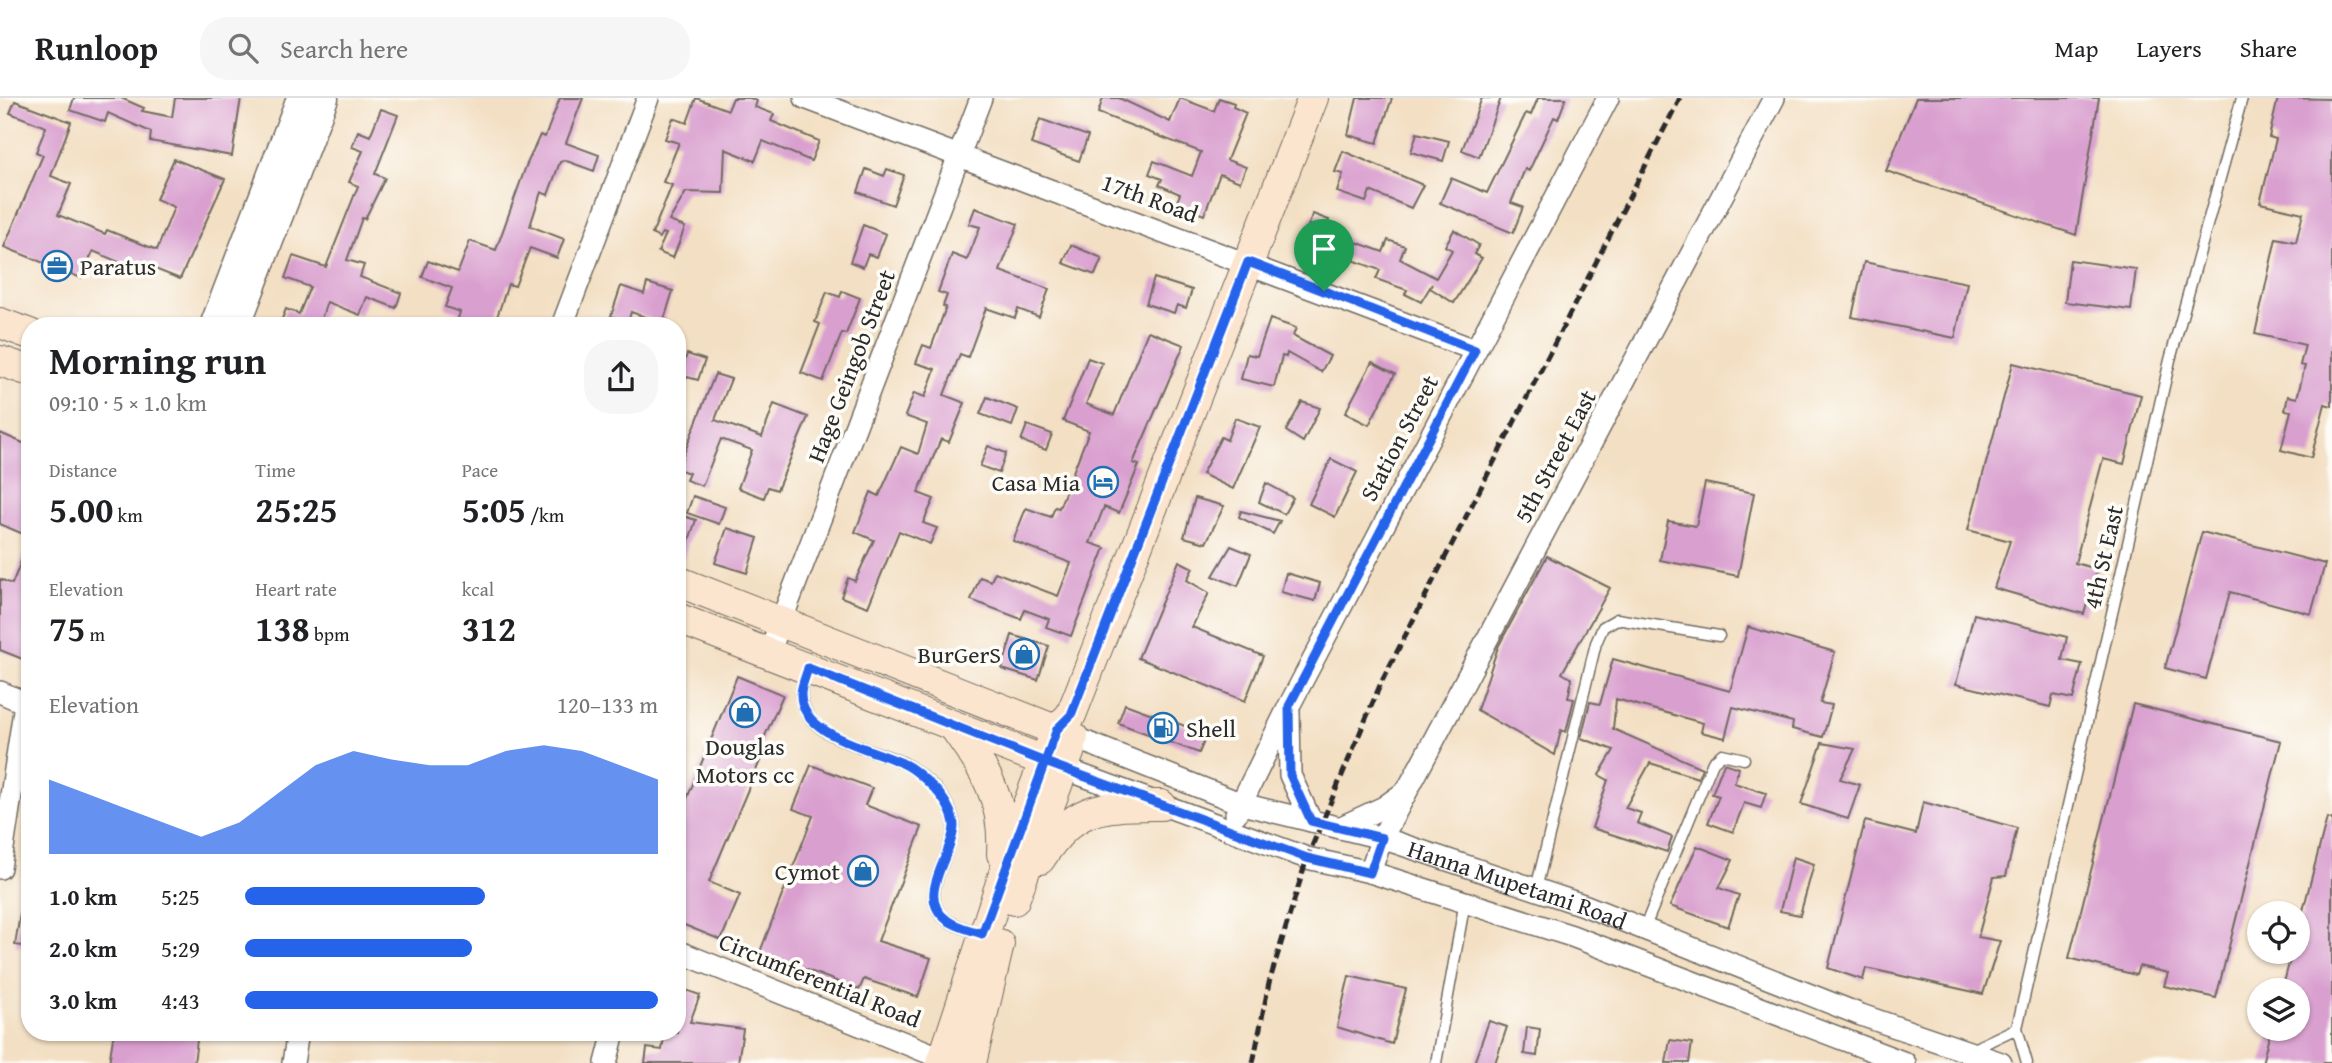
<!DOCTYPE html>
<html lang="en">
<head>
<meta charset="utf-8">
<style>
  :root { --surface:#fff; --page:#f6f6f6; --text:#202124; --muted:#757577; --line:#e0e0e0; --accent:#2563eb }
  body { margin:0; font-family:"Gentium Book Plus",serif; background:var(--page); color:var(--text); height:100vh; display:flex; flex-direction:column; font-size:26px; white-space:nowrap }
  * { box-sizing:border-box; margin:0 }
  p { font-size:23px; color:var(--muted) }
  .icon { flex:none; width:38px; height:38px; fill:none; stroke:currentColor; stroke-width:2; stroke-linecap:round; stroke-linejoin:round }
  .map { position:relative; flex:1; overflow:hidden }
  .side { position:absolute; left:21px; top:219px; width:665px; height:724px; display:flex; flex-direction:column; background:var(--surface); border-radius:28px; box-shadow:0 2px 5px #0004 }
  .side>* { flex:none }
  .buttons { position:absolute; left:2247px; top:803px; display:grid; gap:14px }
  .buttons a { display:grid; place-items:center; width:63px; height:63px; border-radius:50%; background:var(--surface); box-shadow:0 2px 5px #0004; font-size:35px }
  .pin { position:absolute; display:grid; place-items:center; width:60px; height:60px; color:#fff; margin:-72px -30px; border-radius:50% 50% 50% 0; rotate:-45deg; box-shadow:0 0 7px #0007 }
  .pin .icon { rotate:45deg }
  .round { display:grid; place-items:center; flex:none; width:74px; height:74px; border-radius:28px; background:var(--page) }
  .overview { display:flex; align-items:center; justify-content:space-between; height:119px; padding:0 28px }
  h1 { font-size:38px; font-weight:700; line-height:52px }
  .stats { display:grid; grid-template-columns:repeat(3,1fr); gap:10px; height:119px; padding:7px 28px }
  .stats div { display:grid; align-content:center }
  .stats b { font-size:35px; font-weight:700 }
  .stats small { font-size:19px; font-weight:400 }
  .stats p { font-size:19px }
  .chart { height:196px; padding:14px 28px }
  .chart p { display:flex; justify-content:space-between }
  .chart svg { width:100%; height:126px; margin-top:7px; fill:var(--accent); opacity:.7 }
  ul { padding:0 28px; list-style:none; font-size:23px }
  li { display:grid; grid-template-columns:112px 84px 1fr; align-items:center; height:52px }
  li i { height:18px; border-radius:9px; background:var(--accent) }
  header { display:flex; align-items:center; gap:42px; box-sizing:border-box; height:98px; padding:0 35px; background:var(--surface); border-bottom:2px solid var(--line) }
  header strong { font-size:33px }
  nav { display:flex; gap:38px; margin-inline-start:auto; font-size:24px }
  .search { width:490px; height:63px; background:var(--page); display:flex; align-items:center; gap:18px; box-sizing:border-box; padding:0 24px; border-radius:28px; color:var(--muted); font-size:26px }
  .map>svg:first-child { display:block }
  .building { fill:#d99fcf }
  .lines { fill:none; stroke-linecap:round; stroke-linejoin:round }
  .service-casing { stroke:#716a60; stroke-width:13 }
  .minor-casing { stroke:#716a60; stroke-width:24 }
  .tertiary-casing { stroke:#716a60; stroke-width:29 }
  .secondary-casing { stroke:#716a60; stroke-width:32 }
  .service { stroke:#fff; stroke-width:10 }
  .minor { stroke:#fff; stroke-width:21 }
  .tertiary { stroke:#fff; stroke-width:26 }
  .secondary { stroke:#fbe5cf; stroke-width:30 }
  .rail { stroke:#2b2b2b; stroke-width:5; stroke-dasharray:10 5; stroke-linecap:butt }
  .route-casing { stroke:#fff; stroke-width:14 }
  .route { stroke:#2563eb; stroke-width:9 }
  .labels { text-anchor:middle; dominant-baseline:central; stroke-width:7; stroke-linejoin:round; paint-order:stroke }
  .street-label { font-size:24px; fill:#2b2b2b; stroke:#fdfcf7 }
  .poi-label { font-size:24px; fill:#2b2b2b; stroke:#fdfcf7; text-anchor:end }
</style>
</head>
<body>
<header>
<strong>Runloop</strong>
<div class="search"><svg class="icon" aria-label="search" viewBox="0 0 24 24"><circle cx="10" cy="10" r="6"/><path d="M15 15l6 6"/></svg>Search here</div>
<nav><a>Map</a><a>Layers</a><a>Share</a></nav>
</header>
<div class="map">
<svg width="2332" height="965" viewBox="0 0 2332 965">
  <rect width="100%" height="100%" fill="#fdfcf7"/>
  <filter id="ink" filterUnits="userSpaceOnUse"><feTurbulence type="fractalNoise" baseFrequency=".0143" numOctaves="2"/><feDisplacementMap in="SourceGraphic" scale="14" xChannelSelector="R" yChannelSelector="G"/><feConvolveMatrix kernelMatrix="1 2 1 2 8 2 1 2 1" color-interpolation-filters="sRGB"/></filter>
  <filter id="wash" filterUnits="userSpaceOnUse"><feTurbulence type="fractalNoise" baseFrequency=".00686" numOctaves="4" result="noise"/><feDisplacementMap in="SourceGraphic" scale="28" xChannelSelector="R" yChannelSelector="G"/><feGaussianBlur stdDeviation="1.57" result="paint"/><feColorMatrix in="noise" values="0 0 0 0 0 0 0 0 0 0 0 0 0 0 0 0 0 1.4 0 .05"/><feComposite in="paint" operator="in"/></filter>
  <g filter="url(#wash)">
    <rect width="100%" height="100%" fill="#f3dfc3"/>
    <g id="blocks">
      <path class="building" d="M74,0h47l23,10 -2,3 30,6 3,-19h66l-9,58 -82,-15 1,-9 -43,-19 -3,9 -35,-12z
        M560,0h23l-17,45 33,12 -5,16 -30,-11 -4,2 -12,33 -7,-3 -11,34 34,13 -7,19 -27,-10 -15,38 -7,-2 -14,42h-26l-11,-4 3,-10 -15,-5 7,-19 -30,-11 6,-16 30,11 12,-31 26,9 30,-84 14,-31 5,2z
        M696,0l32,12 5,-12h17l7,3 -2,6 19,7 -3,7 48,20 -8,20 -48,-20 -8,20 -30,-12 -2,44 -37,-1 -17,29 16,6 -12,31 -15,-6 8,-18 -4,-1 -3,5 -7,-4 20,-49 -9,-3 16,-39 -14,-4 8,-21 14,5z
        M1103,0h16l51,24 10,-24 34,13 5,-13 15,5 -1,4 13,6 -19,47 19,7 -6,15 -20,-8 -16,41 -28,-11 4,-10 -21,-9 3,-6 -13,-5 5,-13 38,15 9,-24 -103,-39z
        M1357,0h35l-15,45 -29,-8z
        M1482,0h19l-22,59 -17,-7z
        M1538,0h28l-8,21 -4,-2 -25,54 -4,-2 -14,34 12,4 -10,26 -73,-30 11,-25 36,15 39,-80 5,2z
        M1916,0h183l-23,137 -190,-64z
        M2278,0l54,1v307l-7,-2 -14,54 -30,-8 10,-39 -6,-1 3,-14 9,2 8,-32 -5,-1 5,-20 -50,-11 21,-96 20,4 7,-29 -43,-10 16,-64 -7,-2z
        M15,3l56,21 -20,54 20,8 -13,31 47,19 2,-4 50,20 17,-43 -18,-8 18,-40 51,20 -45,100 -35,-14 -3,7 -49,-21 -12,27 -77,-31 39,-92 -7,-3 10,-25 -36,-14z
        M381,11l17,6 -23,59 10,4 -20,41 -3,-1 -15,42 17,5 -4,12 41,16 -5,15 -29,-11 -7,18 -33,-13 -7,20 4,4h-45l7,-17 13,5 11,-27 -25,-9 8,-22 33,11 32,-81 -9,-4 14,-31 -11,-4 6,-16 12,5z
        M1040,21l48,17 -9,25 -48,-17z
        M1417,35l32,8 -6,20 -32,-9z
        M1343,53l80,34 -12,23 -41,-17 -4,11 -29,-10 6,-18 -8,-2z
        M866,71l18,7 3,-7 17,6 -11,30 -35,-13z
        M975,110l43,16 -18,47 49,18 -10,28 -21,-8 -3,9 -29,-10 -18,49 -8,-3 -16,41 21,8 -16,39 -8,-3 -23,54 16,6 -11,24 14,5 -7,16 -31,-13 -31,76 -27,-10 7,-19 7,3 19,-41 -19,-8 16,-40 8,4 22,-49 17,7 9,-30 -22,-8 9,-23 11,4 10,-28 -19,-6 7,-18 8,3 15,-41 -3,-1 4,-11 -9,-3 14,-38 15,6 13,-33 -11,-3z
        M1313,116l16,6 -4,11 58,21 5,-12 17,6 -5,13 36,19 16,-28 -7,-4 9,-16 25,15 -5,9 8,4 -28,45 -24,-15 2,-4 -11,18 -16,-8 2,-4 -31,-11 4,-9 -60,-22 -4,11 -18,-7z
        M863,127l23,9 -9,23 -9,-3 -5,13 -13,-5z
        M1071,147l31,13 -7,17 -32,-12z
        M2070,162l66,9 -5,41 -66,-8z
        M1864,164l103,21 -12,55 -103,-21z
        M1154,180l38,12 -6,18 -9,-3 -3,8 -28,-9z
        M647,185l26,8 -10,32 -32,-11 -3,10 -17,-6 10,-30 23,8z
        M842,193l18,7 -14,36 -4,-1 -19,48 -22,-8 19,-49 -5,-2 12,-30 13,5z
        M1270,221l26,9 -3,8 37,20 -9,16 -34,-19 -1,4 -4,-1 -8,31 -33,-8 6,-25 10,2z
        M1148,233l36,14 -51,118 6,2 -20,48 -15,-6 -14,36 15,5 -34,88 -25,-9 3,-8 -24,-9 -4,9 -50,-19 9,-23 11,4 4,-9 63,24 13,-33 -58,-22 13,-33 25,9 4,-10 4,1 30,-77 -26,-10 25,-63 14,5 -16,41 28,11z
        M687,256l18,6 -7,20 -18,-5z
        M1372,264l23,12 -26,51 -24,-12z
        M2013,265l128,32 -17,69 -21,-5 -28,104 22,6 -13,45 -90,-26 16,-47 -42,-11z
        M715,276l16,5 -16,41 47,17 12,-33 34,13 -31,73 -9,-3 -4,11 -26,-10 14,-38 -31,-11 -19,47 -16,-6 3,-7 -11,-4z
        M987,299l31,12 -6,17 -32,-12z
        M1302,304l18,6 -17,34 -17,-11z
        M1235,320l25,9 -27,62 -31,-15 19,-37 6,3z
        M1027,327l25,9 -6,16 -25,-9z
        M0,335l30,13v91l-30,-13z
        M988,348l18,7 -7,20 -19,-7z
        M1331,361l26,13 -22,45 -26,-13z
        M1266,385l27,15 -9,16 -25,-12z
        M1705,385l49,10 -16,83 -78,-16 8,-39 28,5z
        M693,398l32,11 -6,17 -32,-11z
        M1195,400l29,8 -18,37 -22,-6z
        M1241,413l39,10 -7,13 -34,-17z
        M677,416l19,6 -15,44h-4z
        M727,430l31,10 -11,35 -32,-10z
        M2202,434l123,32 -14,50 -81,-22 -24,87 -41,-11z
        M29,444h1v120l-30,-12v-71l12,5z
        M1231,448l20,8 -13,32 -25,-10z
        M1547,458l63,32 -48,85 10,6 -4,19 6,1 -8,33 -5,-2 -6,25 -78,-45 21,-63z
        M1179,463l14,7 -6,12 22,13 -17,34 71,29 -18,45 -107,-43z
        M1286,475l34,10 -5,18 -34,-9z
        M1974,516l93,23 -5,23 20,4 -9,35 -20,-4 -3,12 -94,-23z
        M1748,529l87,25 -15,51 12,2 -9,32 -31,-8 1,-7 -60,-15 -8,31 -24,-6 2,-9 -87,-24 -3,30 89,39 -4,10 -48,-15 -25,45 16,5 -4,10 35,14 -5,15 -75,-24 16,-48 -9,-5 15,-25 -33,-12 9,-36 10,2 13,-45 117,32z
        M1012,537l37,11 -11,34 -36,-11z
        M737,578l46,19 -26,59 5,2 -53,126 31,13 -19,45 -44,-18v-99z
        M1125,606l82,30 -8,19 -81,-30z
        M2133,606l148,37 -65,257 -52,-12 4,-13 -29,-7 -3,9 -67,-17z
        M1822,645l33,6 -15,30 20,6 -12,34 -47,-15z
        M1724,665l15,5 -5,15 32,10 -5,15 -17,-5 -11,29 -25,-9 11,-27 -7,-2z
        M811,667l61,23 -7,17 57,22 -44,114 53,17 -13,39 -54,-18 -5,11 -99,-38 53,-136 -20,-7z
        M1923,704l94,26 -11,48 -12,1 -16,60 22,4 -17,53 -117,-26 -3,12 -35,-12 37,-147 51,13z
        M2327,720l5,1v244h-70l9,-34h27v-39h-16l10,-38h6v-22z
        M1697,748l36,14 -14,28 20,7 -11,32 -58,-21z
        M1793,759l21,7 -14,51 -20,-4z
        M22,804l8,1v44l-15,-2z
        M1349,878l57,13 -14,55 -55,-17z
        M677,889l23,8 -10,27 53,7 -5,34h-93l2,-15 15,2 3,-18h12z
        M1489,923l18,6 -12,36h-21z
        M1527,929l13,2 -3,27 -13,-2z
        M114,934h84l-4,31h-85z
        M1670,942l22,3 -3,20h-23z"/>
    </g>
  </g>
  <g filter="url(#ink)">
    <use href="#blocks" fill-opacity="0" stroke="#716a60" stroke-width="2"/>
    <g class="lines">
      <g class="service-casing">
        <path id="service" d="M808,572c-2,8 -7,17 -7,25 4,47 75,52 106,70 10,6 21,16 29,24 8,9 19,26 18,38 -2,29 -39,70 -7,93 9,7 24,10 35,14
          M1536,791l60,-246 7,-16 14,-8 102,17
          M1644,831l69,-167 9,-8 22,5
          M1436,965l29,-162
          M1965,965l4,-12 48,-23
          M2027,965l-10,-35 153,-668 72,-262"/>
      </g>
      <g class="minor-casing">
        <g id="minor">
          <path d="M805,0l670,252"/>
          <path d="M562,228l86,-228"/>
          <path d="M769,555l212,-555"/>
          <path d="M0,594l30,13"/>
          <path d="M1289,613l1,64 21,46"/>
          <path id="s1" d="M1073,639l169,67 140,34 204,68 275,109 140,48"/>
          <path d="M1065,671l242,89 63,14 202,64 333,127"/>
          <path d="M1236,716l53,-108 319,-608"/>
          <path d="M1339,730l45,-21 21,-15"/>
          <path d="M0,770l25,-164"/>
          <path d="M1370,774l12,-34 392,-740"/>
          <path d="M677,853l267,108"/>
          <path d="M293,965l5,-31"/>
          <path d="M606,965l8,-31"/>
        </g>
      </g>
      <g class="tertiary-casing">
        <path id="tertiary" d="M213,228l87,-228
          M237,228l88,-228"/>
      </g>
      <g class="secondary-casing">
        <path id="secondary" d="M0,225l30,11
          M0,263l30,10
          M677,483l396,156
          M677,520l388,151
          M955,630c31,44 50,71 47,126
          M1040,761c36,-55 60,-53 121,-54
          M1014,802l56,-150
          M942,965l78,-238 37,-96 14,-14 242,-617
          M971,965l28,-119"/>
      </g>
      <use href="#service" class="service"/>
      <use href="#minor" class="minor"/>
      <use href="#tertiary" class="tertiary"/>
      <use href="#secondary" class="secondary"/>
      <path class="rail" d="M1253,965l16,-80 38,-125 74,-175 299,-585"/>
    </g>
  </g>
  <g class="lines" filter="url(#ink)">
    <g class="route-casing">
      <path id="route" d="M1324,193l-76,-29 -177,453 -14,14 -12,33 -237,-94c-2,8 -7,18 -7,26 -1,43 76,55 105,71 10,5 21,16 29,24 8,8 19,25 19,37 -1,30 -40,70 -7,94 9,7 24,10 35,14l63,-172 262,96 63,15 12,-35 -71,-17 -21,-46 -1,-69 186,-356 -151,-59"/>
    </g>
    <use href="#route" class="route"/>
  </g>
  <defs>
    <g id="office-ring" transform="scale(1.575)"><circle r="9.5" fill="#fdfcf7" stroke="#1f6fb2" stroke-width="1.5"/><path d="M-6-3h4V-5.5h4V-3h4V5H-6ZM-1-4.5V-3h2v-1.5ZM-6 0V1H6V0Z" fill="#1f6fb2"/></g>
    <g id="hotel-ring" transform="scale(1.575)"><circle r="9.5" fill="#fdfcf7" stroke="#1f6fb2" stroke-width="1.5"/><path d="M-6-4.5h1.5V1H6V5H4.5V3h-9V5H-6ZM-4 0a1.8 1.8 0 1 1 3.6 0ZM.5 0V-2.5h3Q6-2.5 6 0Z" fill="#1f6fb2"/></g>
    <g id="shop-ring" transform="scale(1.575)"><circle r="9.5" fill="#fdfcf7" stroke="#1f6fb2" stroke-width="1.5"/><path d="M-5-2.5h2.3a2.7 3.5 0 0 1 5.4 0H5L5.5 6h-11ZM-1.5-2.5h3a1.5 2.3 0 0 0-3 0Z" fill="#1f6fb2"/></g>
    <g id="fuel-ring" transform="scale(1.575)"><circle r="9.5" fill="#fdfcf7" stroke="#1f6fb2" stroke-width="1.5"/><path d="M-5.5-6h7V0h2V4h1.3V-2.5L3-4.5l.8-.8L6-3V5H2.5V1h-1V6h-7ZM-4.2-4.7v3.2H.2V-4.7Z" fill="#1f6fb2"/></g>
  </defs>
  <g fill-rule="evenodd">
    <use href="#office-ring" x="57" y="168"/>
    <use href="#hotel-ring" x="1103" y="384"/>
    <use href="#shop-ring" x="1024" y="556"/>
    <use href="#shop-ring" x="745" y="614"/>
    <use href="#fuel-ring" x="1163" y="630"/>
    <use href="#shop-ring" x="863" y="773"/>
  </g>
  <g class="labels">
    <g class="street-label">
      <text transform="translate(1150 100) rotate(20)">17th Road</text>
      <text transform="translate(851 268) rotate(-69)">Hage Geingob Street</text>
      <text transform="translate(1399 340) rotate(-62)">Station Street</text>
      <text transform="translate(1555 358) rotate(-62)">5th Street East</text>
      <text transform="translate(2103 459) rotate(-77)">4th St East</text>
      <text stroke="none"><textPath href="#s1" startOffset="469">Hanna Mupetami Road</textPath></text>
      <text transform="translate(820 882) rotate(22)">Circumferential Road</text>
    </g>
    <g class="poi-label">
      <text x="80" y="168" text-anchor="start">Paratus</text>
      <text x="1080" y="384">Casa Mia</text>
      <text x="1001" y="556">BurGerS</text>
      <text x="1186" y="630" text-anchor="start">Shell</text>
      <text x="745" y="648" text-anchor="middle">Douglas<tspan x="745" dy="28">Motors cc</tspan></text>
      <text x="840" y="773">Cymot</text>
    </g>
  </g>
</svg>
<div class="buttons">
<a><svg class="icon" aria-label="locate" viewBox="0 0 24 24"><circle cx="12" cy="12" r="6"/><path d="M12 2v4M12 18v4M2 12h4M18 12h4"/></svg></a>
<a><svg class="icon" aria-label="layers" viewBox="0 0 24 24"><path d="M12 4l9 5-9 5-9-5zM3 14l9 5 9-5"/></svg></a>
</div>
<div class="pin" style="left:1324px;top:193px;background:#1e9e55"><svg class="icon" aria-label="arrive" viewBox="0 0 24 24"><path d="M6 21V4h12l-3 4 3 4H6"/></svg></div>
<section class="side">
<div class="overview"><div><h1>Morning run</h1><p>09:10 · 5 × 1.0 km</p></div><a class="round"><svg class="icon" aria-label="share" viewBox="0 0 24 24"><path d="M12 15V3M7 8l5-5 5 5M5 13v7h14v-7"/></svg></a></div>
<div class="stats">
<div><p>Distance</p><b>5.00<small> km</small></b></div>
<div><p>Time</p><b>25:25</b></div>
<div><p>Pace</p><b>5:05<small> /km</small></b></div>
</div>
<div class="stats">
<div><p>Elevation</p><b>75<small> m</small></b></div>
<div><p>Heart rate</p><b>138<small> bpm</small></b></div>
<div><p>kcal</p><b>312</b></div>
</div>
<div class="chart"><p><span>Elevation</span>120–133 m</p>
<svg viewBox="0 0 160 44" preserveAspectRatio="none"><path d="M0 44V18L10 23L20 28L30 33L40 38L50 33L60 23L70 13L80 8L90 11L100 13L110 13L120 8L130 6L140 8L150 13L160 18V44z"/></svg>
</div>
<ul>
<li><b>1.0 km</b>5:25<i style="width:58%"></i></li>
<li><b>2.0 km</b>5:29<i style="width:55%"></i></li>
<li><b>3.0 km</b>4:43<i style="width:100%"></i></li>
</ul>
</section>
</div>
</body>
</html>
